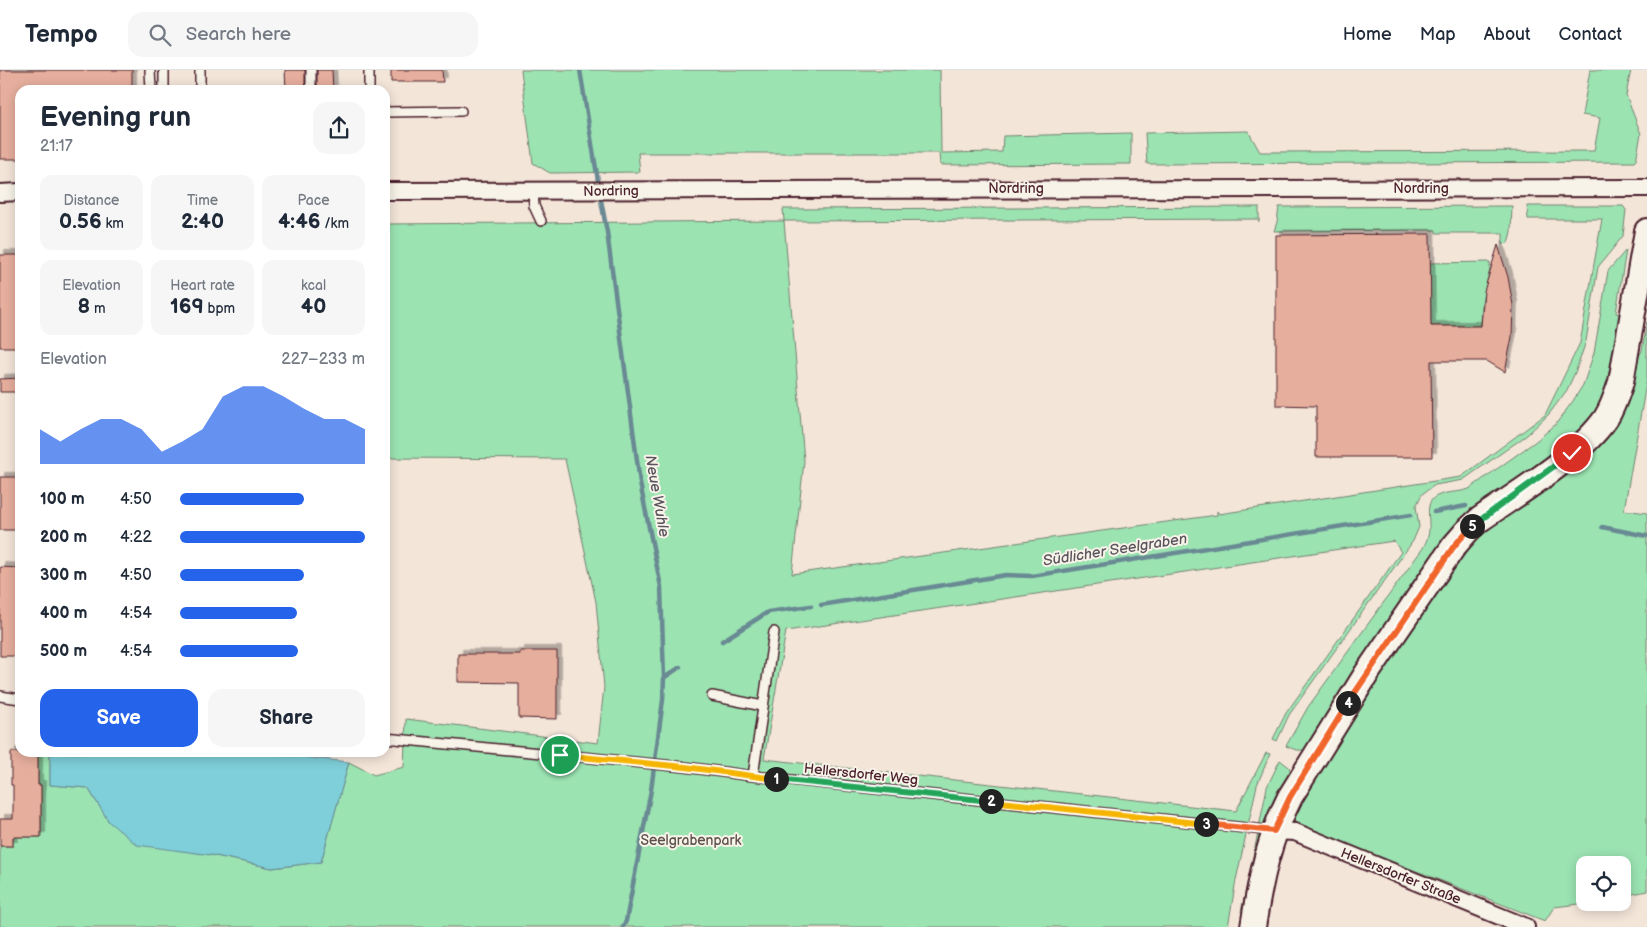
<!DOCTYPE html>
<html lang="en">
<head>
<meta charset="utf-8">
<style>
  :root { --surface:#fff; --page:#f6f6f7; --text:#1f2937; --muted:#747a83; --line:#e0e1e3; --accent:#2563eb }
  body { margin:0; font-family:"Balsamiq Sans",sans-serif; background:var(--page); color:var(--text); height:100vh; display:flex; flex-direction:column; font-size:19px; white-space:nowrap }
  * { box-sizing:border-box; margin:0 }
  p { font-size:16px; color:var(--muted) }
  .icon { flex:none; width:28px; height:28px; fill:none; stroke:currentColor; stroke-width:2; stroke-linecap:round; stroke-linejoin:round }
  .map { position:relative; flex:1; overflow:hidden }
  .sheet { position:absolute; left:15px; top:15px; width:375px; height:672px; display:flex; flex-direction:column; background:var(--surface); border-radius:15px; box-shadow:0 2px 12px #0003 }
  .sheet>* { flex:none }
  .buttons { position:absolute; left:1576px; top:786px; display:grid; gap:10px }
  .buttons a { display:grid; place-items:center; width:55px; height:55px; border-radius:10px; background:var(--surface); box-shadow:0 2px 12px #0003; font-size:25px }
  .pin { position:absolute; display:grid; place-items:center; width:42px; height:42px; color:#fff; margin:-21px; border:2px solid #fff; border-radius:50%; box-shadow:0 1px 5px #0007 }
  .km { position:absolute; width:25px; height:25px; margin:-12px; border-radius:50%; background:#222; color:#fff; font-size:14px; line-height:25px; text-align:center }
  .round { display:grid; place-items:center; flex:none; width:52px; height:52px; border-radius:15px; background:var(--page) }
  .headline { display:flex; align-items:center; justify-content:space-between; height:85px; padding:0 25px }
  h1 { font-size:28px; font-weight:600; line-height:38px }
  .metrics { display:grid; grid-template-columns:repeat(3,1fr); gap:8px; height:85px; padding:5px 25px }
  .metrics div { display:grid; align-content:center; border-radius:12px; background:var(--page); text-align:center }
  .metrics b { font-size:21px; font-weight:600 }
  .metrics small { font-size:14px; font-weight:400 }
  .metrics p { font-size:14px }
  .chart { height:140px; padding:10px 25px }
  .chart p { display:flex; justify-content:space-between }
  .chart svg { width:100%; height:90px; margin-top:5px; fill:var(--accent); opacity:.7 }
  .primary-button { display:flex; gap:10px; margin-top:auto; padding:10px 25px }
  .primary-button a { flex:1; height:58px; border-radius:15px; background:var(--accent); color:#fff; font-size:20px; font-weight:600; line-height:58px; text-align:center }
  .primary-button a+a { background:var(--page); color:var(--text) }
  ul { padding:0 25px; list-style:none; font-size:16px }
  li { display:grid; grid-template-columns:80px 60px 1fr; align-items:center; height:38px }
  li i { height:12px; border-radius:6px; background:var(--accent) }
  header { display:flex; align-items:center; gap:30px; box-sizing:border-box; height:70px; padding:0 25px; background:var(--surface); border-bottom:1px solid var(--line) }
  header strong { font-size:24px }
  nav { display:flex; gap:28px; margin-inline-start:auto; font-size:18px }
  .search { width:350px; height:45px; background:var(--page); display:flex; align-items:center; gap:12px; box-sizing:border-box; padding:0 18px; border-radius:15px; color:var(--muted); font-size:19px }
  .map>svg:first-child { display:block }
  .green { fill:#9be4b2; stroke:#72826e }
  .water { fill:#7ecfd9; stroke:#698993 }
  .lines { fill:none; stroke-linecap:round; stroke-linejoin:round }
  .stream { stroke:#698993; stroke-width:4.5 }
  .building { fill:#e6ae9d; stroke:#4a1f2b; filter:url(#shadow) }
  .lane-casing { stroke:#4a1f2b; stroke-width:12 }
  .street-casing { stroke:#4a1f2b; stroke-width:20 }
  .secondary-casing { stroke:#4a1f2b; stroke-width:28 }
  .lane { stroke:#f7f3e8; stroke-width:9 }
  .street { stroke:#f7f3e8; stroke-width:16 }
  .secondary { stroke:#f7f3e8; stroke-width:24 }
  .split-1-casing { stroke:#fff; stroke-width:10 }
  .split-2-casing { stroke:#fff; stroke-width:10 }
  .split-3-casing { stroke:#fff; stroke-width:10 }
  .split-4-casing { stroke:#fff; stroke-width:10 }
  .split-5-casing { stroke:#fff; stroke-width:10 }
  .split-6-casing { stroke:#fff; stroke-width:10 }
  .split-1 { stroke:#f5b400; stroke-width:6 }
  .split-2 { stroke:#22a559; stroke-width:6 }
  .split-3 { stroke:#f5b400; stroke-width:6 }
  .split-4 { stroke:#f0652b; stroke-width:6 }
  .split-5 { stroke:#f0652b; stroke-width:6 }
  .split-6 { stroke:#22a559; stroke-width:6 }
  .labels { text-anchor:middle; dominant-baseline:central; stroke-width:4; stroke-linejoin:round; paint-order:stroke }
  .street-label { font-size:14px; fill:#4a1f2b; stroke:#f7f3e8 }
  .park-label { font-size:14px; fill:#5e504d; stroke:#f7f3e8 }
  .water-label { font-size:15px; font-style:italic; fill:#5a545f; stroke:#f7f3e8 }
</style>
</head>
<body>
<header>
<strong>Tempo</strong>
<div class="search"><svg class="icon" aria-label="search" viewBox="0 0 24 24"><circle cx="10" cy="10" r="6"/><path d="M15 15l6 6"/></svg>Search here</div>
<nav><a>Home</a><a>Map</a><a>About</a><a>Contact</a></nav>
</header>
<div class="map">
<svg width="1647" height="857" viewBox="0 0 1647 857">
  <defs>
    <filter id="shadow"><feDropShadow dx="4.5" dy="-4.5" stdDeviation="0" flood-color="#0004"/></filter>
  </defs>
  <rect width="100%" height="100%" fill="#f4e5d9"/>
  <filter id="ink" filterUnits="userSpaceOnUse"><feTurbulence type="fractalNoise" baseFrequency=".02" numOctaves="2"/><feDisplacementMap in="SourceGraphic" scale="10" xChannelSelector="R" yChannelSelector="G"/><feConvolveMatrix kernelMatrix="1 2 1 2 8 2 1 2 1" color-interpolation-filters="sRGB"/></filter>
  <g filter="url(#ink)">
    <path class="green" d="M521,0h419l1,83 61,-1 1,-16 128,-3v31l-191,1 -1,-12h-301l2,19 -90,1 -17,-10z
      M1590,0h41l-5,25 15,39 -5,26 -2,2 -487,2 -2,-31 103,-2 12,21 334,-1 6,-33 -18,-3z
      M1512,136l-1,26 -3,11 -5,1v-11h-67v-3l-162,1 3,-9 2,-15z
      M1527,136h96l3,4 -3,26 -25,31 -12,74 -9,27 -10,22 -18,24 -22,21 -64,45 -28,5 -13,9 -6,12 3,21 -6,14 -124,174 -12,26 -4,-2 13,-26 115,-161 -7,-11 -608,90 -22,128 472,52 30,-58 4,1 -13,31 -21,95 -8,47h-1228v-81h13v-9h28v-52h-3v-32h12v32l38,3 21,34 102,33 61,13 49,-6 28,-100 25,13 30,-8 2,-48 192,24 6,-56 -8,-85 -31,-143 -180,-1v-234l399,-3 -1,-12 476,-2v15l-2,-3 -473,2 20,240 -12,113 425,-59v-4l2,3 242,-37 84,-62 35,-72 22,-124h-74z
      M1626,180l-10,63 9,2 -8,42 -12,37 -11,19 -21,27 -90,67 -174,241c-9,4 -14,2 -23,-2l22,-39 115,-159c3,-6 6,-12 6,-19 1,-12 -5,-27 8,-33 10,-5 22,-3 32,-7l67,-48 19,-16 18,-24 10,-16 11,-32 14,-82z
      M1490,192v6l-8,34 -1,24h-50l-1,-63z
      M1647,252v56l-23,132 23,3v378l-24,5 -1,-31h-37v37l3,1 -34,4 -9,14 -201,-78 -49,-14 -9,-5 56,-95 114,-170 25,-29 112,-78 13,-12 14,-21 4,-13 8,-40 10,-15z
      M1280,690l9,7 3,8 -22,50 -11,2 8,-40z
      M1258,763l10,1 -19,75 -8,3z"/>
    <path class="water" d="M255,682l94,10 -28,100 -49,6 -61,-13 -74,-10 -28,-23 -21,-34 -38,-3v-32z"/>
    <g class="lines">
      <path class="stream" d="M580,0l19,117
        M600,125l7,37 33,251 21,104 3,91 -1,22 -12,90 -25,131 -3,6
        M1434,442l32,-6
        M1602,457l45,9
        M821,535l185,-30 26,1 379,-61
        M722,571l46,-29 43,-6
        M664,608l16,-11"/>
    </g>
    <path class="building" d="M0,0h132v20h-112v69h-20z
      M285,0h20v20h-19z
      M317,0h15l1,20h-16z
      M391,0h51l1,12h-52z
      M1430,164l1,92h50l3,-35 14,-46 10,32 5,28 -1,32 -7,35 -18,-11h-56l1,96h-116v-51l-40,-1v-170z
      M0,185h20v92h-20z
      M20,308v14h-20v-13z
      M0,407h20v53h-20z
      M0,497l20,1v88h-20z
      M520,581h37v68l-38,-1v-35l-61,-1v-28h62z
      M11,682h27v33h3v52h-28v9h-13v-27h13v-34h-2z"/>
    <g class="lines">
      <g class="lane-casing">
        <path id="lane" d="M150,0l1,20
          M164,0v20
          M200,0v20
          M311,0v20
          M369,0v20
          M385,42l76,-1
          M533,121l1,15 7,15
          M0,626l20,3
          M712,626l51,10
          M385,668l300,29 68,9 521,55
          M753,706l21,-144"/>
      </g>
      <g class="street-casing">
        <path id="street" d="M385,121l1262,-3
          M0,123l20,-1
          M1274,761l21,1 231,95"/>
      </g>
      <g class="secondary-casing">
        <path id="secondary" d="M1253,857c7,-46 16,-89 37,-130l77,-124 87,-127 13,-15 12,-11c40,-28 100,-63 127,-102 7,-11 11,-24 15,-36l26,-151"/>
      </g>
      <use href="#lane" class="lane"/>
      <use href="#street" class="street"/>
      <use href="#secondary" class="secondary"/>
    </g>
  </g>
  <g class="lines" filter="url(#ink)">
    <g class="split-1-casing">
      <path id="split-1" d="M560,685l125,12 91,12"/>
    </g>
    <g class="split-2-casing">
      <path id="split-2" d="M776,709l215,22"/>
    </g>
    <g class="split-3-casing">
      <path id="split-3" d="M991,731l215,23"/>
    </g>
    <g class="split-4-casing">
      <path id="split-4" d="M1206,754l68,7 16,-34 58,-94"/>
    </g>
    <g class="split-5-casing">
      <path id="split-5" d="M1348,633l106,-157 18,-20"/>
    </g>
    <g class="split-6-casing">
      <path id="split-6" d="M1472,456l100,-73"/>
    </g>
    <use href="#split-1" class="split-1"/>
    <use href="#split-2" class="split-2"/>
    <use href="#split-3" class="split-3"/>
    <use href="#split-4" class="split-4"/>
    <use href="#split-5" class="split-5"/>
    <use href="#split-6" class="split-6"/>
  </g>
  <g class="labels">
    <g class="street-label">
      <text x="1016" y="118">Nordring</text>
      <text x="1421" y="118">Nordring</text>
      <text transform="translate(611 121) rotate(-1)">Nordring</text>
      <text transform="translate(861 704) rotate(6)">Hellersdorfer Weg</text>
      <text transform="translate(1401 806) rotate(22)">Hellersdorfer Straße</text>
    </g>
    <g class="park-label">
      <text x="691" y="770">Seelgrabenpark</text>
    </g>
    <g class="water-label">
      <text transform="translate(657 426) rotate(80)">Neue Wuhle</text>
      <text transform="translate(1115 480) rotate(-9)">Südlicher Seelgraben</text>
    </g>
  </g>
</svg>
<div class="buttons">
<a><svg class="icon" aria-label="locate" viewBox="0 0 24 24"><circle cx="12" cy="12" r="6"/><path d="M12 2v4M12 18v4M2 12h4M18 12h4"/></svg></a>
</div>
<div class="pin" style="left:560px;top:685px;background:#1e9e55"><svg class="icon" aria-label="arrive" viewBox="0 0 24 24"><path d="M6 21V4h12l-3 4 3 4H6"/></svg></div>
<div class="pin" style="left:1572px;top:383px;background:#d93025"><svg class="icon" aria-label="check" viewBox="0 0 24 24"><path d="M5 12l5 5 9-10"/></svg></div>
<b class="km" style="left:776px;top:709px">1</b>
<b class="km" style="left:991px;top:731px">2</b>
<b class="km" style="left:1206px;top:754px">3</b>
<b class="km" style="left:1348px;top:633px">4</b>
<b class="km" style="left:1472px;top:456px">5</b>
<section class="sheet">
<div class="headline"><div><h1>Evening run</h1><p>21:17</p></div><a class="round"><svg class="icon" aria-label="share" viewBox="0 0 24 24"><path d="M12 15V3M7 8l5-5 5 5M5 13v7h14v-7"/></svg></a></div>
<div class="metrics">
<div><p>Distance</p><b>0.56<small> km</small></b></div>
<div><p>Time</p><b>2:40</b></div>
<div><p>Pace</p><b>4:46<small> /km</small></b></div>
</div>
<div class="metrics">
<div><p>Elevation</p><b>8<small> m</small></b></div>
<div><p>Heart rate</p><b>169<small> bpm</small></b></div>
<div><p>kcal</p><b>40</b></div>
</div>
<div class="chart"><p><span>Elevation</span>227–233 m</p>
<svg viewBox="0 0 160 44" preserveAspectRatio="none"><path d="M0 44V27L10 33L20 27L30 22L40 22L50 27L60 38L70 33L80 27L90 11L100 6L110 6L120 11L130 17L140 22L150 22L160 27V44z"/></svg>
</div>
<ul>
<li><b>100 m</b>4:50<i style="width:67%"></i></li>
<li><b>200 m</b>4:22<i style="width:100%"></i></li>
<li><b>300 m</b>4:50<i style="width:67%"></i></li>
<li><b>400 m</b>4:54<i style="width:63%"></i></li>
<li><b>500 m</b>4:54<i style="width:64%"></i></li>
</ul>
<div class="primary-button"><a>Save</a><a>Share</a></div>
</section>
</div>
</body>
</html>
